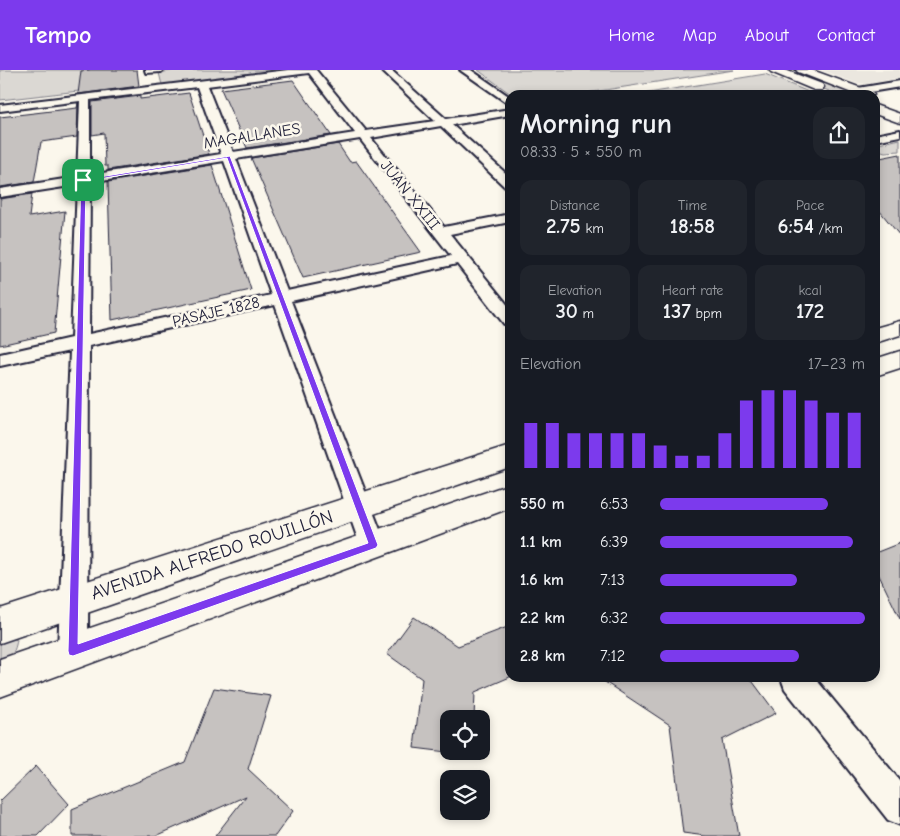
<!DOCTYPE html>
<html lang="en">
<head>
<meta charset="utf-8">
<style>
  :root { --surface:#171b24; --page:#20242c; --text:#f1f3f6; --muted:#9ea1a6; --accent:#7c3aed }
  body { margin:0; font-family:"Comic Neue",sans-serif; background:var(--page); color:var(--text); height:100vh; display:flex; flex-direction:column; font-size:19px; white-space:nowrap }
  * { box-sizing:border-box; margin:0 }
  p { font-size:16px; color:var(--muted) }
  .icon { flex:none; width:28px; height:28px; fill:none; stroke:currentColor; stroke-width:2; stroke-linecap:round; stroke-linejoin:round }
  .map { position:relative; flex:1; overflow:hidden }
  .drawer { position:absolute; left:505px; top:20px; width:375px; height:592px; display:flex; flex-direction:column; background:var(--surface); border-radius:15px; box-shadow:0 2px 8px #0003 }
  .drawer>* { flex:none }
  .tools { position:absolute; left:440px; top:640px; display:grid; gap:10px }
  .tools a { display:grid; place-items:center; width:50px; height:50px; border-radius:10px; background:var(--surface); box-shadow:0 2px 8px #0003; font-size:25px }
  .pin { position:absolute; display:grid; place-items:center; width:42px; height:42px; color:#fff; margin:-21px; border-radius:10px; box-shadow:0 2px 8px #0006 }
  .round { display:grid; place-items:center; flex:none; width:52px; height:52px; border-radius:15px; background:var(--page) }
  .head { display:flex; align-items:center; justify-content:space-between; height:85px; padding:0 15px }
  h1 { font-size:28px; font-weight:600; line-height:38px }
  .metrics { display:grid; grid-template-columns:repeat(3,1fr); gap:8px; height:85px; padding:5px 15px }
  .metrics div { display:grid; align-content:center; border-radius:12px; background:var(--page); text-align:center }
  .metrics b { font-size:21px; font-weight:600 }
  .metrics small { font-size:14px; font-weight:400 }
  .metrics p { font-size:14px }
  .chart { height:140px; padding:10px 15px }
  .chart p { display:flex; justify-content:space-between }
  .chart svg { width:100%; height:90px; margin-top:5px; stroke:var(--accent); stroke-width:6 }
  ul { padding:0 15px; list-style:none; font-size:16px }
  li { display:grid; grid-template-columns:80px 60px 1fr; align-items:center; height:38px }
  li i { height:12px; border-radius:6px; background:var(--accent) }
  header { display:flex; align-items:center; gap:30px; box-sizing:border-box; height:70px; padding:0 25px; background:var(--accent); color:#fff }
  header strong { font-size:24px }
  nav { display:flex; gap:28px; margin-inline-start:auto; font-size:18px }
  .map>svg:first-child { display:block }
  .built { fill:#ebe7df }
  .green { fill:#dbd8d3; stroke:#7e7d87 }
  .building { fill:#c6c2c0; stroke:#22223b }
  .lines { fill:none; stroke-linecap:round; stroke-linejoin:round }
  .street-casing { stroke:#22223b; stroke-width:4 }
  .secondary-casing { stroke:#22223b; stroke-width:3 }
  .street { fill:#fbf7ec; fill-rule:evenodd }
  .secondary { fill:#fbf7ec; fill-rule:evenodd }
  .route { fill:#7c3aed; stroke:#fff; fill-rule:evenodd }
  .labels { text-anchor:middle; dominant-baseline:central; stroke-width:5; stroke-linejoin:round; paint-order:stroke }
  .far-street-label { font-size:16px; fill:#22223b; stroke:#fbf7ec }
  .street-label { font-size:19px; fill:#22223b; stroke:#fbf7ec }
</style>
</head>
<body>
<header>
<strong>Tempo</strong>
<nav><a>Home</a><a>Map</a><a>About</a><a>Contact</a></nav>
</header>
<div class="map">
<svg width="900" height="766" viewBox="0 0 900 766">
  <rect width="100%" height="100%" fill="#fbf7ec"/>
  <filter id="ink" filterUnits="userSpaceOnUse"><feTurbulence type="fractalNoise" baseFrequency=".02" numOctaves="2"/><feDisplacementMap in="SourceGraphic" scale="10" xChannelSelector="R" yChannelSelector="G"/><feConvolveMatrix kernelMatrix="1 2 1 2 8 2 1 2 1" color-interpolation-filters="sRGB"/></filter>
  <g filter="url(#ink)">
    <path class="built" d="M821,0h79v8l-33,6 -12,-1z"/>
    <path class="green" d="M0,0h90l-11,21 -79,9z
      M175,0h112l-125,15 -3,-12z
      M478,0h256l-161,25h-61z
      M775,0h27l66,25h-29z
      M765,4l51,21h-180z
      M900,69v12l-15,1 -10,-3v-4z
      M6,565l11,5c-2,11 -5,19 -17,23v-26z"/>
    <path class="building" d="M90,0h47l2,16 -61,8 3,-23z
      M293,10l38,55 -84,13 -26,-59z
      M189,23l20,61 -101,16v-4h-3l-1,-33 -12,2v-33l48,-6v3z
      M78,33l-1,34 -36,5 -7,40 -34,5v-70l77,-9z
      M338,74l12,18 6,-1 65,91 -118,26 -52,-120z
      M900,84v82l-25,-31v-46z
      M212,95l39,125 -139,30 -4,-138z
      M32,124l-3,23 36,-6 -11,122 -54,12v-146z
      M900,473v76l-25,-52v-14z
      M414,547l44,29 52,-20v51l-35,15 -1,27h-25v32h23v4l-58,-7 8,-69 -35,-25z
      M599,608h151l26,35 -54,27 17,96h-33l-23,-3 -13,-108z
      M214,618l57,8 -23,73 45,42 -18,25h-60l31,-40 -90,40h-84v-27l113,-47z
      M36,696l33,38 -31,32h-38v-35z"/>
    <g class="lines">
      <g class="street-casing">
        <path id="street" d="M145,0h18l-2,2 -15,1z
          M288,0h28l50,61 69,-10 -54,-51h10l55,49 64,-10v6l-58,10 58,52v11l-5,-1 -64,-61 -70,12 73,89 66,-13v8l-60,12 60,74v17l-6,-1 -47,-60 -166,37 95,244 -4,8 -9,3 -9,-3 -4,-8 -85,-240 -186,41 -1,305 -5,10 -10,5 -10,-5 -5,-10 12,-300 -70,15v-12l71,-16 6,-153 -77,12v-8l77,-12 3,-76 -80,10v-6zM309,3l46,60 -122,19 -26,-66zM197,17l24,67 -131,21v-75zM360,69l91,117 -164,35 -51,-132zM224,91l47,134 -182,39 1,-151z
          M460,0h11l39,27v8z
          M900,11v6l-42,7 -5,-3 5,-3z
          M900,60v6l-25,5v-6z
          M781,608h34l85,103v44l-12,-5 -103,-131z"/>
      </g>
      <g class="secondary-casing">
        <path id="secondary" d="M769,0h16l37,14 2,3 -2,3h-8l-43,-18z
          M796,0h16l60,22 2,3h-17l-59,-23z
          M875,35l25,9v9l-25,-9z
          M900,251v14l-25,8v-15z
          M900,281v17l-25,8v-17z
          M510,375v22l-510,176v-34z
          M510,414v24l-510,189v-38z"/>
      </g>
      <use href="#street" class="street"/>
      <use href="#secondary" class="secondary"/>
    </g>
  </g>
  <path class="route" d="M230,86l148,389 -2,3 -303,108 -4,-1 -1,-4 13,-471zM227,88l141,385 -290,101 8,-463z"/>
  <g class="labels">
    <g class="far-street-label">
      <text transform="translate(252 66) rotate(-9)">MAGALLANES</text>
      <text transform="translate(410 125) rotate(51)">JUAN XXIII</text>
      <text transform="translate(216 242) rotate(-13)">PASAJE 1828</text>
    </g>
    <g class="street-label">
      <text transform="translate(212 485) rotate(-18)">AVENIDA ALFREDO ROUILLÓN</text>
    </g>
  </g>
</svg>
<div class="tools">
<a><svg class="icon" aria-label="locate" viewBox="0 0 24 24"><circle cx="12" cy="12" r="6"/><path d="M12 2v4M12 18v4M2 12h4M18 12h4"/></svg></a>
<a><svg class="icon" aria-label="layers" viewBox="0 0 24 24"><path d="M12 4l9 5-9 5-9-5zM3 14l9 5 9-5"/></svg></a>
</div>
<div class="pin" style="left:83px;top:110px;background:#1e9e55"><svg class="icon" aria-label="arrive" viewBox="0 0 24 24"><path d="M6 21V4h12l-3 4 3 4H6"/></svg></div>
<section class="drawer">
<div class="head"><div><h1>Morning run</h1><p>08:33 · 5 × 550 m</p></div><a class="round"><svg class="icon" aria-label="share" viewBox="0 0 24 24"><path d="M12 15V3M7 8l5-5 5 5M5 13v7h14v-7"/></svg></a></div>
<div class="metrics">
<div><p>Distance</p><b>2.75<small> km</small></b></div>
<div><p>Time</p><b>18:58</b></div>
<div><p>Pace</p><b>6:54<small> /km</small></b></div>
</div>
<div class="metrics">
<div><p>Elevation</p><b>30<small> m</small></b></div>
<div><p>Heart rate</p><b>137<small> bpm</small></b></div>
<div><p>kcal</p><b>172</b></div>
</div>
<div class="chart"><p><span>Elevation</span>17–23 m</p>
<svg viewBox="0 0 160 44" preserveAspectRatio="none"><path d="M5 44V22M15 44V22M25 44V27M35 44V27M45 44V27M55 44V27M65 44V33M75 44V38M85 44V38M95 44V27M105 44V11M115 44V6M125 44V6M135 44V11M145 44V17M155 44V17"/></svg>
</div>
<ul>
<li><b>550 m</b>6:53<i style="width:82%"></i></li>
<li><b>1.1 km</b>6:39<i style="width:94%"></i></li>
<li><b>1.6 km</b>7:13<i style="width:67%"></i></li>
<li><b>2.2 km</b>6:32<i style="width:100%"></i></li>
<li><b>2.8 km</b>7:12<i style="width:68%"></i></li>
</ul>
</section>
</div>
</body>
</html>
